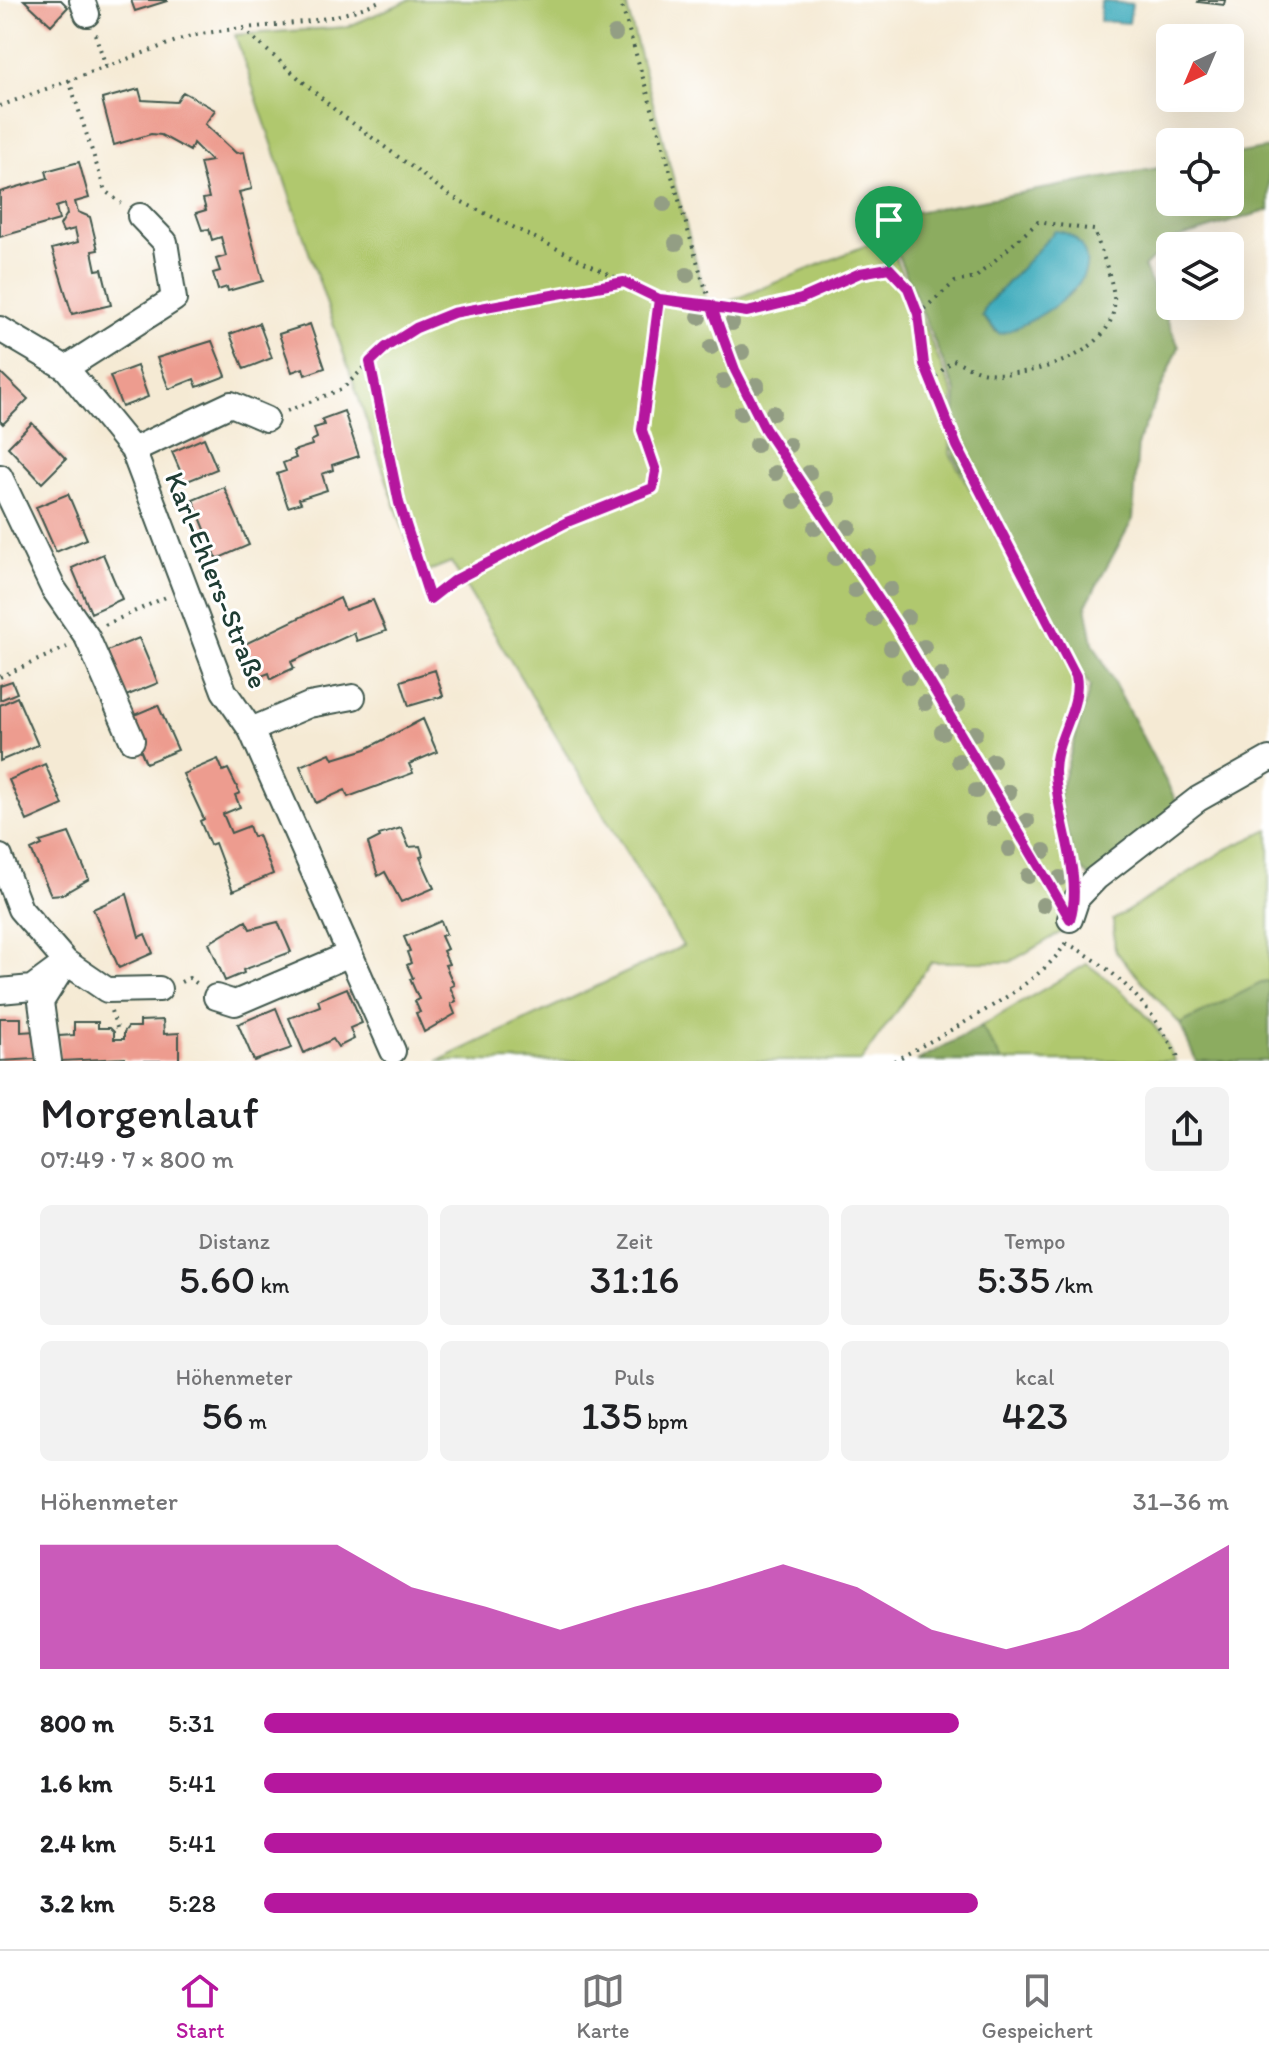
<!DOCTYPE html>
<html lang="de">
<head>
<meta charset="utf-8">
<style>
  :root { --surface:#fff; --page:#f2f2f2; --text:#202124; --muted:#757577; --line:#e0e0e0; --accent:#b5179e }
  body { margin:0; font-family:Itim,sans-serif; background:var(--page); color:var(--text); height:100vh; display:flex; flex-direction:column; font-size:30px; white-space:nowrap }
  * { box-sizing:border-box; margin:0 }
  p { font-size:26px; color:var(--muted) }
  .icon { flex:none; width:44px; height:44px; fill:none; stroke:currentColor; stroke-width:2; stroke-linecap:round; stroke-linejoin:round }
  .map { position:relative; height:1061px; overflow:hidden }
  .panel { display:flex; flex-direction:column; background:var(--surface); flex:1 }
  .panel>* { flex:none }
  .needle { width:52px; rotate:224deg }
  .tools { position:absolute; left:1156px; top:24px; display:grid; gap:16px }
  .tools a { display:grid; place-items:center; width:88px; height:88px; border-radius:12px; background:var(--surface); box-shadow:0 8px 32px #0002; font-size:40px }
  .pin { position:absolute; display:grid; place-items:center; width:68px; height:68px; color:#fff; margin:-82px -34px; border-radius:50% 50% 50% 0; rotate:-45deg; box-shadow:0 0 8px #0007 }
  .pin .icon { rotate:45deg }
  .round { display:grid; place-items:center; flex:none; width:84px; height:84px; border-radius:12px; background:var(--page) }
  .summary { display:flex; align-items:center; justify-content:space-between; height:136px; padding:0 40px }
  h1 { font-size:44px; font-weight:600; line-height:60px }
  .metrics { display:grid; grid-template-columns:repeat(3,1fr); gap:12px; height:136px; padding:8px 40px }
  .metrics div { display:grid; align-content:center; border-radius:12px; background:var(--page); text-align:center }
  .metrics b { font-size:40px; font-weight:600 }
  .metrics small { font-size:22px; font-weight:400 }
  .metrics p { font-size:22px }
  .chart { height:224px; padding:16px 40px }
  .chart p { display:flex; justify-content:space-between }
  .chart svg { width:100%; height:144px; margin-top:8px; fill:var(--accent); opacity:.7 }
  ul { padding:0 40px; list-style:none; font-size:26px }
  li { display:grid; grid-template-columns:128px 96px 1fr; align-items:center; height:60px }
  li i { height:20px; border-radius:10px; background:var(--accent) }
  .tab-bar { display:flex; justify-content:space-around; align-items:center; height:112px; border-top:2px solid var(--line); background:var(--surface); font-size:22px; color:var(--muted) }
  .tab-bar a { display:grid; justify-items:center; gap:4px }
  .tab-bar .current { color:var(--accent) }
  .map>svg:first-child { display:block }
  .green { fill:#b0c86e; stroke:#688251; stroke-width:2 }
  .forest { fill:#8cac61; stroke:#56744a; stroke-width:2; fill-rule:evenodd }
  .water { fill:#3eabbc; stroke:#2e7478; stroke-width:2 }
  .building { fill:#ed9c8f }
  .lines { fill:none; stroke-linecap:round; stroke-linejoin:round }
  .minor-casing { stroke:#3f574c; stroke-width:28 }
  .path { stroke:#3f574c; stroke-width:4; stroke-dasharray:2 6; stroke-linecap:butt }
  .minor { stroke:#fff; stroke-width:24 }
  .tree { fill:#939e84 }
  .route-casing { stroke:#fff; stroke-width:16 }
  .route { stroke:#b5179e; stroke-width:10 }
  .labels { text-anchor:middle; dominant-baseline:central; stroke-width:6; stroke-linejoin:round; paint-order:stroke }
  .street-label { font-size:28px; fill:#1f3d34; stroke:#fff }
</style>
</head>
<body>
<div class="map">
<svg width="1269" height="1061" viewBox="0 0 1269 1061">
  <rect width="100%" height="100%" fill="#fff"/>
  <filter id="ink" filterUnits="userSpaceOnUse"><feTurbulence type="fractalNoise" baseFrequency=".0125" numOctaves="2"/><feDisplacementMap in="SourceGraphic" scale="16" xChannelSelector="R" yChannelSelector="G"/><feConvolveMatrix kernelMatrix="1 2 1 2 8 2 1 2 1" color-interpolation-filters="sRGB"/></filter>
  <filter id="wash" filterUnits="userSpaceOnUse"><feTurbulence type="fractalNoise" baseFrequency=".006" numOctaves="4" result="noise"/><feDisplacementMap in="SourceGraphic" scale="32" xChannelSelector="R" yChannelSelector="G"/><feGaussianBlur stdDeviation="1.8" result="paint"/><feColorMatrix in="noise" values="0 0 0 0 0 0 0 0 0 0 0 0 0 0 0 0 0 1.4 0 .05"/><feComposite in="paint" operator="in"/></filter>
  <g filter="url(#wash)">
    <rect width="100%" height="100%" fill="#f5ead4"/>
    <path class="green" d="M409,0h216l84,310 177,-73 67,156 -3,61 135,235 -38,100 36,105 -8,30 -65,38h-79l-70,99h-423l245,-115 -232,-384 -32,13 -184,-540 112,-8z
      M1269,830v152l-89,42 -65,-73 -2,-31 114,-71z
      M1087,964c36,26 70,55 88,97h-173l-21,-35z"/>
    <path class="forest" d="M1269,148v62l-97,30 -28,27 35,80 -41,95 -5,77 -47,86 7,38 89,169 -92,65 -15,-13 -17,-67 32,-110 -137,-233 3,-62 -74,-174 288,-52v36h60v-47zM1055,232l19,59c-25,19 -47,36 -78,41l-14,-16 5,-12z
      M1265,981l4,1v79h-73l-16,-37z
      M981,1026l21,35h-85z"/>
    <path class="water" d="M1101,1l31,3 -3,19 -29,-2z
      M1055,231c11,1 20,5 26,15 26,39 -53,79 -81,88l-18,-18 5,-11z"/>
    <g id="blocks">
      <path class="building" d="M24,0h37l7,7 -17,18z
        M131,0h36v1l-32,10z
        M1199,0h26l-1,5 -26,-3z
        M139,89l3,11 34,2 7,-10 32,18 -10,14 31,29 8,-1 8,37 -13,3 24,89 -35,10 -1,-4 -9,3 -5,-17 7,-2 -4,-12 10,-3 -5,-19 -9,3 -3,-11 -7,1 -6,-17 10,-3 -3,-11 6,-1 -9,-35 11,-2 -18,-18 -3,8 -29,-16 -10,-1 -37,11 -12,-46z
        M79,162l10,36 -14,4 3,10 12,5 8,33 -6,1 4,19 6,-1 9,36 -39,9 -20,-65 26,-7 -3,-13 -12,3 -3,-7 7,-11 -2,-10 -9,3 3,13 -59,17v-45l48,-14 -2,-7z
        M259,323l13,35 -28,11 -14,-35z
        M310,324l15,44 -20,7 -2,-7 -11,4 -13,-38z
        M212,341l14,35 -29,11 -3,-8 -25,10 -12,-31z
        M137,366l11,31 -26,10 -12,-31z
        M0,372l28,27 -25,25 -3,-3z
        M344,411l15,45 -27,9 1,5 -11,4 5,16 -28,9 2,4 -13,4 -11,-33 9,-3 -3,-8 13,-5 -3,-7 19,-6 -1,-4 6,-3 -3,-10 10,-3 -2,-6z
        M32,423l34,36 -24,24 -34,-36z
        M204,438l13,31 -32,13 -13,-30z
        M224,487l25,58 -32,14 -24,-59z
        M68,494l19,45 -31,13 -20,-45z
        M103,554l19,45 -31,14 -19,-45z
        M340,598l5,12 28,-10 13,31 -29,10 -3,-8 -63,29 3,6 -13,6 -10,5 -2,-6 -10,4 -14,-33z
        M139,638l19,45 -32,13 -19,-45z
        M435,670l8,26 -34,10 -8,-25z
        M12,681l5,12 -17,7v-15z
        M17,697l21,48 -38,16v-56z
        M158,705l20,45 -32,13 -19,-45z
        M423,719l14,33 -28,12 4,9 -65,24 -3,-7 -29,13 -16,-37 30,-13 3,6 33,-10z
        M218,759l5,12 5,-2 12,24 -5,2 5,12 -17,7 8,19 18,-7 4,11 5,-2 15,39 -40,17 -18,-48 -5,2 -10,-24 4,-2 -21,-45z
        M45,764l18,41 -36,16 -18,-41z
        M401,828l8,19 11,-1 3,10 -3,1 14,31 -33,14 -16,-30 -7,4 -10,-33 12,-6 -1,-2z
        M69,833l20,46 -26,15 -12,1 -20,-45 11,-5 -2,-3z
        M127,894l12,43 6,-3 8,19 -34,15 -26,-59z
        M246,921l4,8 28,-7 13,30 -48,18 1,3 -19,8 -16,-38z
        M441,921l5,13 -5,2 6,13 -4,2 6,13 -4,1 9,20 -4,2 6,14 -5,3 4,10 -31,18 -8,-19 4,-1 -5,-11 4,-2 -9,-20 3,-1 -6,-13 4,-2 -4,-11 3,-1 -6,-14z
        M347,988l15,35 -12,5 4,11 -16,8 -5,-8 -29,14 -15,-35 31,-12 -2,-6z
        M276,1008l16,40 -38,13 -16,-37z
        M0,1018h21v14l15,-1v28l-36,2z
        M163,1020l1,14 15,-1v28h-54v-3l-65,3 -1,-25 15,-1v-13h24v6h12l4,4v7h10v-7l4,-5h12v-6z"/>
    </g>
  </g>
  <g filter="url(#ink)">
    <use href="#blocks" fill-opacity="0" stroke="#3f574c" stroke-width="2"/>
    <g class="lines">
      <g class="minor-casing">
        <path id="minor" d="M82,0l5,14
          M0,329l66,39 67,82 91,241 27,39 99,224 -115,49 -19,-6
          M66,368l108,-69 -9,-57 -25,-26
          M133,450l98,-46 35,15
          M0,477l53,111 34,49 45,103
          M251,730l58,-25 44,-8
          M0,857l20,52 46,53 41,28 52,-1
          M1070,919l7,-21 19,-20 102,-79 71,-40
          M350,954l43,97
          M0,991l32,-3 23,-17
          M49,1061l-8,-59 25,-40"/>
      </g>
      <path class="path" d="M620,0l82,278 33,92 30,59 131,196 157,268
        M243,29l92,81 117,87 207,102 88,13 54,-13 59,-26 29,-5 19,20 10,26 6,50 33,82 119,230c6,29 -18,60 -21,90 -3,35 9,73 16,107
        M95,34l11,32
        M69,80l36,111 16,12
        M0,106l187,-69c69,-16 127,-6 195,-37
        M918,314l37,-32 20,-4 63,-56 56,8c6,19 23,59 20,77 -5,49 -84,71 -126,66 -12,-1 -24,-9 -35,-13l-22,21
        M370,362l29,141 31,96 23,-18 114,-59 86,-34 3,-17 -14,-41 17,-131
        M287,411l55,-22 44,-42 30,-19 37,-15 169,-30
        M105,625l61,-28
        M0,677l67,-30
        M1066,943c52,26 88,67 114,118
        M181,982l8,-4 9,6
        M111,1011l8,22
        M894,1061c43,-24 154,-78 173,-121"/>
      <use href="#minor" class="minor"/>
    </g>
    <g class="tree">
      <circle cx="615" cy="34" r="8"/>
      <circle cx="664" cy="204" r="8"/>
      <circle cx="676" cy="243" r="8"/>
      <circle cx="687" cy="275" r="8"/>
      <circle cx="699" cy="317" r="8"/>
      <circle cx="732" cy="323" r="8"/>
      <circle cx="711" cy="347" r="8"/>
      <circle cx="742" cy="352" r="8"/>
      <circle cx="724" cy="381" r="8"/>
      <circle cx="757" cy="385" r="8"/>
      <circle cx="741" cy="413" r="8"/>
      <circle cx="773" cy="413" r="8"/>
      <circle cx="756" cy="445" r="8"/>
      <circle cx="789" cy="445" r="8"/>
      <circle cx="775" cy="473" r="8"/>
      <circle cx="809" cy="473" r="8"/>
      <circle cx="828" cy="499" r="8"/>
      <circle cx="795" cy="501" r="8"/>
      <circle cx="849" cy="527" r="8"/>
      <circle cx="815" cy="528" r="8"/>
      <circle cx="868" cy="557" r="8"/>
      <circle cx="835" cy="558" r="8"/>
      <circle cx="890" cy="589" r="8"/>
      <circle cx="855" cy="590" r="8"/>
      <circle cx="907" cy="617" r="8"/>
      <circle cx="874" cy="619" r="8"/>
      <circle cx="924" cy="647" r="8"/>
      <circle cx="891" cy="648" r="8"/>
      <circle cx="941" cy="675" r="8"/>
      <circle cx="909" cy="677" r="8"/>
      <circle cx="925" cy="703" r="8"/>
      <circle cx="958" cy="705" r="8"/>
      <circle cx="942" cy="732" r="8"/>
      <circle cx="975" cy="733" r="8"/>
      <circle cx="959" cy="761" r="8"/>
      <circle cx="993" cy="761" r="8"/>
      <circle cx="976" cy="791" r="8"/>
      <circle cx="1009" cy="792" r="8"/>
      <circle cx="993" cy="819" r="8"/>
      <circle cx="1027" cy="821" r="8"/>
      <circle cx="1009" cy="849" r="8"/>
      <circle cx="1044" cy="851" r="8"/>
      <circle cx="1028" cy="876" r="8"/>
      <circle cx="1060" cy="878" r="8"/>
      <circle cx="1043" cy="905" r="8"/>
    </g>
  </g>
  <g class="lines" filter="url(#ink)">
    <g class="route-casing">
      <path id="route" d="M889,268l-29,5 -59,26 -54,13 -88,-13 -35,-17 -94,17 -77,14 -37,15 -30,19 -16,15 29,141 31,96 23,-18 114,-59 86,-34 3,-17 -14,-41 17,-131 52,6 24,65 30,59 131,196 174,294c14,-42 -14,-101 -15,-148 0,-33 27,-64 21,-95l-119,-230 -33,-82 -6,-50 -10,-26 -19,-20"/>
    </g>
    <use href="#route" class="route"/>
  </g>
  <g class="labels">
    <g class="street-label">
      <text transform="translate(217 580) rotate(68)">Karl-Ehlers-Straße</text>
    </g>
  </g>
</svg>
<div class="tools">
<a><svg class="needle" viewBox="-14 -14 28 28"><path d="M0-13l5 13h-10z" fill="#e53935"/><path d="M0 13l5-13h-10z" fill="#757577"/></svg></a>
<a><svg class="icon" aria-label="locate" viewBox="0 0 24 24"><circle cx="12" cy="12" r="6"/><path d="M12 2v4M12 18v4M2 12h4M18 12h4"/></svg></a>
<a><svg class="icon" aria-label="layers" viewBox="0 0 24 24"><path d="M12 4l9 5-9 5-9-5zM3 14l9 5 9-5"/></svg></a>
</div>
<div class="pin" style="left:889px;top:268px;background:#1e9e55"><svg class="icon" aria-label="arrive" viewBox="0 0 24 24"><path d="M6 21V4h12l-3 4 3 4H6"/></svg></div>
</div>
<section class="panel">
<div class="summary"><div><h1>Morgenlauf</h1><p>07:49 · 7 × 800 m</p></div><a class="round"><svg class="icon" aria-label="share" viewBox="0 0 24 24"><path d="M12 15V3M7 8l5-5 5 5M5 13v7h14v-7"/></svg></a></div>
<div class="metrics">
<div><p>Distanz</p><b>5.60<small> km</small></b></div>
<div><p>Zeit</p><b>31:16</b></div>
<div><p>Tempo</p><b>5:35<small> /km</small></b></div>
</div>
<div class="metrics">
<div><p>Höhenmeter</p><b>56<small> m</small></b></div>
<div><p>Puls</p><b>135<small> bpm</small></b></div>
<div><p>kcal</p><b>423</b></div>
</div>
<div class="chart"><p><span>Höhenmeter</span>31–36 m</p>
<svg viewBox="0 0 160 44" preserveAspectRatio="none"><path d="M0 44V6L10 6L20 6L30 6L40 6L50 19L60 25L70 32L80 25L90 19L100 12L110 19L120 32L130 38L140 32L150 19L160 6V44z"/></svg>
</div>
<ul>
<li><b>800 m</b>5:31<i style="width:72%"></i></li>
<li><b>1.6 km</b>5:41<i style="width:64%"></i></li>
<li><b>2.4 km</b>5:41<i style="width:64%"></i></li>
<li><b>3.2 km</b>5:28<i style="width:74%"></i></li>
</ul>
</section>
<nav class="tab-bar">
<a class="current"><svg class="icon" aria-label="home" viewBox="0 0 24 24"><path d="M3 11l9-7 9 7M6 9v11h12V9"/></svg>Start</a>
<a><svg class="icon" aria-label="map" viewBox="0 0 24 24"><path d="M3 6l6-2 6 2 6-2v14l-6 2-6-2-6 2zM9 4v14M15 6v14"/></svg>Karte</a>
<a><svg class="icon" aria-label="saved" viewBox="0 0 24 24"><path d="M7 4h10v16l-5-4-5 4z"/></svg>Gespeichert</a>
</nav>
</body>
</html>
